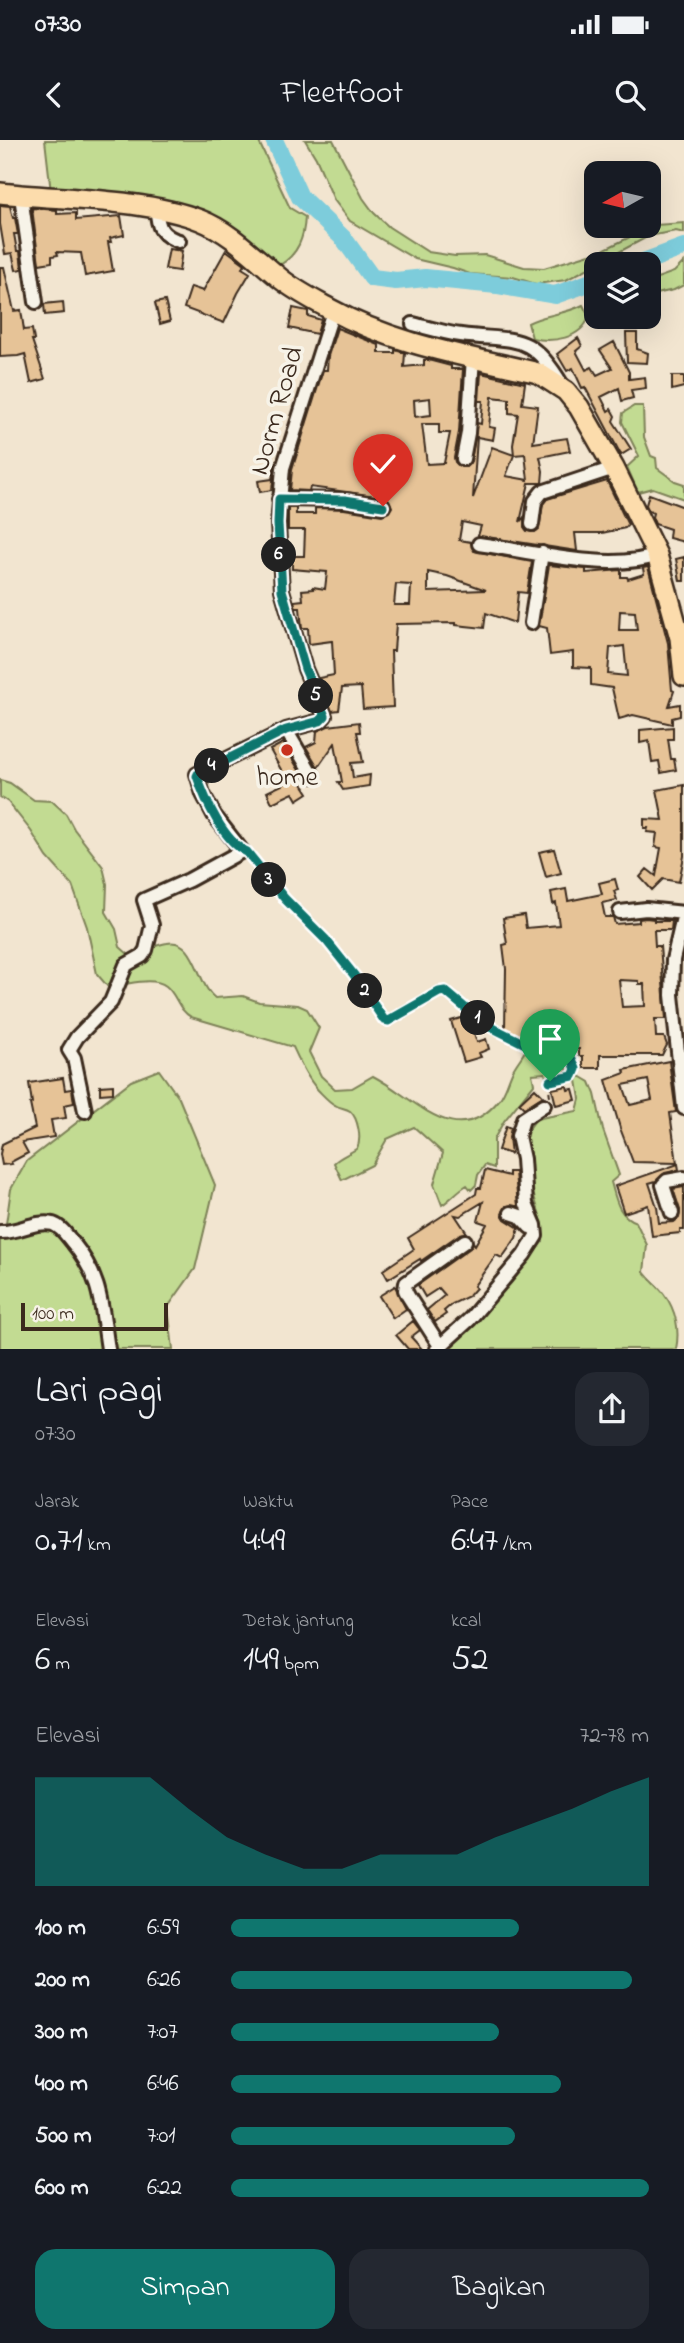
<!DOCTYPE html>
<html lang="id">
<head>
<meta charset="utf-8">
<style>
  :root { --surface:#171b24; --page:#242831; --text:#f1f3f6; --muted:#9ea1a6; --accent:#0f766e }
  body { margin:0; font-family:"Indie Flower",sans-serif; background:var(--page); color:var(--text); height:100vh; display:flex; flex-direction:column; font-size:26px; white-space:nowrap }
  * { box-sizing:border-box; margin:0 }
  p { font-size:23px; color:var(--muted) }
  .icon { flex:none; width:38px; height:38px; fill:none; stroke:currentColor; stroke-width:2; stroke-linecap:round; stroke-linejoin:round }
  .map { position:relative; height:1209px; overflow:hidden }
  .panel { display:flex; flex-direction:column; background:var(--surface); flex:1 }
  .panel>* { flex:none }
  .needle { width:46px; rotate:262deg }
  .fabs { position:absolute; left:584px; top:21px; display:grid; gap:14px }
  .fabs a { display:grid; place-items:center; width:77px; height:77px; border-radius:14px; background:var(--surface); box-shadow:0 7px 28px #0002; font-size:35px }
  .scale { position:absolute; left:21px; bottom:18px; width:147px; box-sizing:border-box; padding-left:7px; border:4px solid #3b2a1e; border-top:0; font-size:19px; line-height:24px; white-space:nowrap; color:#3b2a1e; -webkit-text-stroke:5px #f7f3e8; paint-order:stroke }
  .pin { position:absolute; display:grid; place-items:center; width:60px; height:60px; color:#fff; margin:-72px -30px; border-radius:50% 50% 50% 0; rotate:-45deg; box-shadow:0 0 7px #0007 }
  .pin .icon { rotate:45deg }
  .km { position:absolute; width:35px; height:35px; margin:-18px; border-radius:50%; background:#222; color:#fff; font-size:19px; line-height:35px; text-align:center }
  .round { display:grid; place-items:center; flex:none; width:74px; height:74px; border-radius:21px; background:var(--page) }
  .summary { display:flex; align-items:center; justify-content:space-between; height:119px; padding:0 35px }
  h1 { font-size:38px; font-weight:600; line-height:52px }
  .stats { display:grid; grid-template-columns:repeat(3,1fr); gap:10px; height:119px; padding:7px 35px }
  .stats div { display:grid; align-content:center }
  .stats b { font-size:35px; font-weight:600 }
  .stats small { font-size:19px; font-weight:400 }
  .stats p { font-size:19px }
  .chart { height:196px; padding:14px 35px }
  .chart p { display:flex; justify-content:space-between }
  .chart svg { width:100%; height:126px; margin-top:7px; fill:var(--accent); opacity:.7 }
  .button { display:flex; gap:14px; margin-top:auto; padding:14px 35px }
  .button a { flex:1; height:80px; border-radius:21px; background:var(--accent); color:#fff; font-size:28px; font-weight:600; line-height:80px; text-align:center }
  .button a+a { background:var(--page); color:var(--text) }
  ul { padding:0 35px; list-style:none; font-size:23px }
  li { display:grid; grid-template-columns:112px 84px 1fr; align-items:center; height:52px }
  li i { height:18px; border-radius:9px; background:var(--accent) }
  .status { display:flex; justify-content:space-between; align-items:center; height:49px; padding:0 35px; background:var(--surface); direction:ltr }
  .status svg { height:19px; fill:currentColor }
  header { display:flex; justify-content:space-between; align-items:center; height:91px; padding:0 35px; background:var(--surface); font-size:32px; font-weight:600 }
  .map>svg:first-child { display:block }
  .green { fill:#c2db92; stroke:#7e8258; stroke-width:2 }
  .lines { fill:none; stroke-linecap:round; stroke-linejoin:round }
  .river { stroke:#7dccdb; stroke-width:18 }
  .building { fill:#e6c397; stroke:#3b2a1e; stroke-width:2; fill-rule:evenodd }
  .minor-casing { stroke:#3b2a1e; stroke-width:18 }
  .highway-casing { stroke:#3b2a1e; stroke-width:24 }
  .path { stroke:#3b2a1e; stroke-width:2; stroke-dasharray:5 5; stroke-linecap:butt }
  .minor { stroke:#f7f3e8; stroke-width:12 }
  .highway { stroke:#fcdcac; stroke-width:19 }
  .route-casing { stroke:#fff; stroke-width:14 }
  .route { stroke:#0f766e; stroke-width:9 }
  .poi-dot { fill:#c8321e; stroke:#f7f3e8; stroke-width:2.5 }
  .labels { text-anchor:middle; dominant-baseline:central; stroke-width:7; stroke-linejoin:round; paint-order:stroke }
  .street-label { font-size:28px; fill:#3b2a1e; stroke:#f7f3e8 }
  .poi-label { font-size:28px; fill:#3b2a1e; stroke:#f7f3e8 }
</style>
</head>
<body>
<div class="status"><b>07:30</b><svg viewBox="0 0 49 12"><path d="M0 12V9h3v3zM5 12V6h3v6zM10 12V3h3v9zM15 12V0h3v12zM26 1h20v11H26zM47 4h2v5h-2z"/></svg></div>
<header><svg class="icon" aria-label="back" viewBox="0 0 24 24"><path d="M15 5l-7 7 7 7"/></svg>Fleetfoot<svg class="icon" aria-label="search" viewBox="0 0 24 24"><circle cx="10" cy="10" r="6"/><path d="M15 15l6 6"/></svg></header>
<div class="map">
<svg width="684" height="1209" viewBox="0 0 684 1209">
  <rect width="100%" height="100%" fill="#f2e5d0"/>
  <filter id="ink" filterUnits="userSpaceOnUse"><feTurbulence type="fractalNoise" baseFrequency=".0143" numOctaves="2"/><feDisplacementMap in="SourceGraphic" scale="14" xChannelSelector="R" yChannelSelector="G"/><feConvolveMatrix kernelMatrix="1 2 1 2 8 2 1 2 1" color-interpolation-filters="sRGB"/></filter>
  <g filter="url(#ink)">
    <path class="green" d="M45,0h213l32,68 15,9c-1,21 -7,37 -25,48l-45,-31 -184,-42z
      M305,0h28l30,58 11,15 15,14 39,25 27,4 30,-1 39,12 20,1 59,-18 52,-25 29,-2v10l-8,-2 -27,5 -83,44 -30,4 -23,-7 -43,-3 -17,-6 -38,-9 -65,-38 -16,-21 -18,-42z
      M684,122v23l-10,5 -23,5 -2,3v-17l25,-9z
      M583,165l6,12c-8,22 -37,26 -57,21l-4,-15c17,-9 35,-8 55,-18z
      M634,266h9l1,31 7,19 5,2 1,10 18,13 9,3v15l-31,-11 -15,4 -11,-25 12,-11 -17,-34 1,-9z
      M0,640l10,3 24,17 18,1 14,13 8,15 29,38 4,17 -1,28 10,17 4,18 9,8c13,-3 26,-10 38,-12 29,-6 30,42 48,55l28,-2 16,6 39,3 9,4 12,19 -10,24 12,24 14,13 17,-1 21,-12c43,22 83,77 126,24 7,-9 9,-20 14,-30 3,-6 8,-12 12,-19l38,12 4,5 -1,6 -20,3 -1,-4 -13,1 2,10 -30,37 -10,18v29l-9,-3 -7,10 -2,10 -5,5 -4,-5c-9,5 -16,14 -25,20l-8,-21 9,-31 -29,-26 -27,12 -15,26 -30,15 -8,-17c5,-6 21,-12 23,-15 5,-9 1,-30 -7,-37 -4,-3 -11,-3 -15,-6 -6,-3 -12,-10 -17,-15 -11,-12 -18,-28 -25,-43l-102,-30c-13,-7 -14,-22 -25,-31 -13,-10 -43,-1 -58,1l-11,-13 -10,-47 -15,-42 -25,-28 -16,-26 -23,-29 -8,-5z
      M159,930l20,28 36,87 -20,84 -27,38 5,42h-173v-108l4,-3 7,-49 16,-28 104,-80z
      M580,936l10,6 5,12 8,36 16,45 -8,7c5,17 7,34 25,40l11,23 -3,27c6,8 14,14 20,22 12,16 16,36 12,55h-228l63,-66 32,-42 -2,-22 -11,-36 -4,-50 10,-14 41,-8 3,-12 -3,-19z"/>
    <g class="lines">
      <path class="river" d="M274,0l26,57 44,42 28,39 24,3 29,-3 72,7 58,10 42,-15
        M638,124l46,-17"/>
    </g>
    <path class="building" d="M0,65l10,1 3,12h2l3,16h-4l3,17h3l2,18 -6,1 -4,-17 -7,1 -5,-30z
      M32,68l25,2v4l19,-1v7l45,-4 3,19 -14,3 1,4h-3l5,29 -28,5 -4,-23 -24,-1 1,3 -6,1v6l-13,2z
      M169,109l13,2 -3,20 -14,-2z
      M226,110l19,14 -3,4 8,5 -12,20 -14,30 -40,-15 7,-21 12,4z
      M0,127h4l10,44 7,-1 3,20 8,-1 2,11h-2l13,39 -14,4 -6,-29 -7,2 -18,1z
      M165,161l5,20 -10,3 -5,-21z
      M63,162l1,11 -19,2 -1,-11z
      M293,168l15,3v5l13,4 -4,14 -28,-6z
      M337,188l42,17v8h16v-3l10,3 -1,14 20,-2v-5h4l23,6v3h12l-4,63 -5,26 1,4 6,5h5l5,-6 6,-38 4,1 2,-23h-4l2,-28 44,10 -3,21 16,2 -5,37 34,-5 3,13 -30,6 3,14 -1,12h-13l-9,39 4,-5v10l3,4 8,1 4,-3 4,-25 4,-5 60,-18 21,44 -3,3 -23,5h-27l2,18 -99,-15 3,-10 -19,-4 -3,18 12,2 3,9 58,11 -5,31 -9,-1 -3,31 -29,-10 -2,15 -28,-3v-2l-60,1 -2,27h-3l2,56 -30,2 -2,-22 -19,1 -3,22 -7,1 -13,-33 15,-3 -2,-34 -23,3 -1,-16h-6l-2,-20h-4l-2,-7 9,-1 -1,-10 11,-1v-2l12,2 2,-17 -35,-3v-13h12l1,-26h-17v-22h8v6h19v-6l29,1 38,6 7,-3 3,-5 -3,-7 -5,-3 -74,-10 -1,4 -19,-1 2,-20 31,-100h4l1,-14zM492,257l17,2v14l9,1 -5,31 1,10 11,-1 3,26 -22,-4 8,-21 -22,-8 -19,51 4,-61 16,3 2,-12 -6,-1zM430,258l1,17 -16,2 -1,-17zM422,284h17v9h11l-6,30 -17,1zM428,432l19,4 39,14 -58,2zM396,444l15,1 -1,20h-16z
      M626,193h11v16l11,4 -1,10 -20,-1z
      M578,198l4,8 -6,5 10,19 6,-3 5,8 15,-7 -12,-18 14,-8 15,30v7l16,-2 1,11 -15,2 2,8 -11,3 -3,-13 -18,9 7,14 3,-2 4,7 -2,5 18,28 -10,6 -36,-68 -3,1 -9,-20 -6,3 -10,-17z
      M672,236h12v11l-12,3z
      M275,323l-3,27 -12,2 -2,-11 14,-2z
      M649,354l35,13v35l-15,-4 1,-9 -15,-5 -3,-7 1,-4 -4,-2 -3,-6z
      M684,417v24h-4l-4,-22z
      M549,425l37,4v4l35,-3v7h6l1,2 16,-5 -1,-6 5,-1 20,76 4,47 2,1 -5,15 11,-2v12l-8,2v6l-39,-9 -14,4 -7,-31 -21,-3v-17l-18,-1v-15l-23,3 -3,-27 -8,-2zM620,471l15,1 2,18h-18zM624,506l3,30 -19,-2 2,-26z
      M359,582l1,10h-3l6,30 -12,1 2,15 17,-3 -1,11 -26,4 -5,-8h4l-7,-39 -17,24 -12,-20 10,-5 1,-11 11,-5z
      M673,587v12h-5l3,20h3l2,11 -15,3 -2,-12 -7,1 -3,-21 -9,2v-13z
      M283,603l20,34 -4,2 9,14 -11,7 -4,-7 -21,10 -5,-11 21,-10 -18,-32z
      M684,645v71l-5,26 -16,-3 -11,11 -12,-13 7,-8 9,7 5,-28 -6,-1 2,-14 -10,-1 1,-4h-4v-9l19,1 -6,-30z
      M554,709l7,24 -15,4 -7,-25z
      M615,739l3,11 -4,1 3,9 -15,3 3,14h8l2,7 24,-2v-3l7,-1 8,1v2h18l-1,9h-17l1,16h5l6,73h-11l1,18h8l3,8 -5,10h-62v13h-17v-12h-4v-7l-31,1v-3l-18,-2 -1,-6 -4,1 -20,-11 1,-60 -3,-24 4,-1 -4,-26 21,-3 2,13 33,-3 -3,-22 -3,1 -2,-12 15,-3 2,12 34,-7 -3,-11zM619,840l20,1v3h5l1,22 -23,1z
      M468,876l9,26 9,-3 3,10 -10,4 2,4 -17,5 -13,-41z
      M669,921l7,51 -6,1 7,50 -44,-1 -13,-34 -14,-48 19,-7 -1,-3zM648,940l4,20 -22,5 -7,-20z
      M63,938l2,12 7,-1 2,14 -10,2 2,13 -15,2 3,17 -32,5 6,11 -17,9 1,2 -10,1 -2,-11 2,-10 33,-16 -5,-24 2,-1 -3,-20z
      M113,945v8l-13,1v-8z
      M567,946l1,4 5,-1 3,11 -20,5 -4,-16z
      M535,948l8,8 -19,12 -5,-5z
      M506,986l5,2 -2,9 2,17 -13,-4z
      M678,1024l1,6 -14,3 -9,8 -7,2 8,24 2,16 15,-1 5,-4 1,-8 -7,-21 11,-2v43h-4v3l-28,3 -4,-31 -24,8 -9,-27z
      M485,1030l24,6v-4h6l3,34h-12l-4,8 3,5 14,9 -3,10 -14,20 -6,-3 -22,31 2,2 -7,8 -17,8 -8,7 2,3 -11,8 -8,-12 18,-15 -6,-7 -14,9 -7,-12 52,-37 3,-6 2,3 12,-21 -9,-3 5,-19 -23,14 -5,-1 12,18 -7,1 -39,27 -1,-2 -32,20 -5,-9 31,-21 -6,-11 68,-44 1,-6h4z
      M395,1146l11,23 -13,9 -14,-22z
      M413,1181l7,9 -9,7 11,12h-14l-12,-14z"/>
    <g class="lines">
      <g class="minor-casing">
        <path id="minor" d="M21,56l15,106
          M157,70c0,17 5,26 22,31
          M413,184c16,4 32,9 48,11 55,7 69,-4 101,50
          M463,319l5,-26 5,-76
          M279,359l66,1 38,6
          M532,384l3,-23 7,-9 72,-24
          M479,404c50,7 132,29 178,11
          M531,483l11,-70
          M286,590l27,46
          M620,772l26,-3 38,4
          M684,773l-11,47 -1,35 12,113
          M85,971l-11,-53 -5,-8 8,-13 34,-35 15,-37 16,-9 4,-6 6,-25 -8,-25 45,-20 53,-29 -28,-36 -11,-21 -6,-20 89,-44 34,-9 5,-5 -20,-47 -23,-79 -4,-66 5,-56 50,-157
          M511,1073l9,3 10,11
          M672,1073l-9,-28 4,-4 17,-3
          M0,1092c18,1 35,-12 53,-8 9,3 14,12 20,19 29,36 28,62 35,106
          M440,1206l-32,-50 -3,-6 1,-7 59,-42
          M437,1209l33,-30 54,-64 12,-19 -1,-11 -9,-21 -3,-45 -5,-23 5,-17 21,-14"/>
      </g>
      <g class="highway-casing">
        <path id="highway" d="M0,53c61,7 142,5 200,27 31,12 55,38 81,59 15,12 33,21 49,30 65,36 137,47 208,64l28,18 13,16 35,61 43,87 23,83 4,38"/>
      </g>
      <path class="path" d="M250,716l35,43 41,41 28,35 30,45 4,1 51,-29h8l36,31 44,22 45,14 4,10 -3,7 -25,6 2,14"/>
      <use href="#minor" class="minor"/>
      <use href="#highway" class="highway"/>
    </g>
  </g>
  <g class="lines" filter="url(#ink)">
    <g class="route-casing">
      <path id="route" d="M383,366l-38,-6 -66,-1 -1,25 4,66 23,79 20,47 -5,5 -34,9 -88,44 -1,2c8,24 27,66 50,76l38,47 41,41 28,35 30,45 4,1 51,-29 6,-1 38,32 44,22 45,14 4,10 -3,7 -23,5"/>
    </g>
    <use href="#route" class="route"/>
  </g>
  <circle class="poi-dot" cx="287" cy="610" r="7"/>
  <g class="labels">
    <g class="street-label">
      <text transform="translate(278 271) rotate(-74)">Norm Road</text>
    </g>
    <g class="poi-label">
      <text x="287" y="638">home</text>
    </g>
  </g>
</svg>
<div class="fabs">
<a><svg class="needle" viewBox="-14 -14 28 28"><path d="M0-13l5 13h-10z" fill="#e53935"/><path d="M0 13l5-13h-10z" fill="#9ea1a6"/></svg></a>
<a><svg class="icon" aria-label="layers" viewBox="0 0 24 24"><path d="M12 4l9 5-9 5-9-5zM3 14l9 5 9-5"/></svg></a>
</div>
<div class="scale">100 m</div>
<div class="pin" style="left:550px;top:941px;background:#1e9e55"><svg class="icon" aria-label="arrive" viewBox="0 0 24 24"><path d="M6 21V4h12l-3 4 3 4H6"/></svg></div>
<div class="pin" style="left:383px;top:366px;background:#d93025"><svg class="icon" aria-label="check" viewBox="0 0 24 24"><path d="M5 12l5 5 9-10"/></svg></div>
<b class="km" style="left:478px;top:878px">1</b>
<b class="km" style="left:365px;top:851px">2</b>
<b class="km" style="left:269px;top:740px">3</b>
<b class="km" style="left:212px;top:626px">4</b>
<b class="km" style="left:316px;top:556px">5</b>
<b class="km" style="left:279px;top:415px">6</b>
</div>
<section class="panel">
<div class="summary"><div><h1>Lari pagi</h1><p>07:30</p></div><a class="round"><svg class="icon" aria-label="share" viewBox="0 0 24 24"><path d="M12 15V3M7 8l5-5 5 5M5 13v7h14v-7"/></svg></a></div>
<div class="stats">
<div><p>Jarak</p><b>0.71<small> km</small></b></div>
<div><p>Waktu</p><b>4:49</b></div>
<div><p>Pace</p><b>6:47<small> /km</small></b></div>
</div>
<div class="stats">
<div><p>Elevasi</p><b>6<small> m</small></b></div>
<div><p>Detak jantung</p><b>149<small> bpm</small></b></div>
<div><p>kcal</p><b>52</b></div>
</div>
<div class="chart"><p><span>Elevasi</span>72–78 m</p>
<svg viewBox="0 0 160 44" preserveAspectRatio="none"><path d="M0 44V6L10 6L20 6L30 6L40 17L50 27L60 33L70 38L80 38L90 33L100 33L110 33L120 27L130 22L140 17L150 11L160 6V44z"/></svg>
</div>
<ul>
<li><b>100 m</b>6:59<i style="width:69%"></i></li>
<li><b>200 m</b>6:26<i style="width:96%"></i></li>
<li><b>300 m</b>7:07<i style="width:64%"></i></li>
<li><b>400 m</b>6:46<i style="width:79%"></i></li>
<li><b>500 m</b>7:01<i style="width:68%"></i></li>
<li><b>600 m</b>6:22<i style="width:100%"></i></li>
</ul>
<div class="button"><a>Simpan</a><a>Bagikan</a></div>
</section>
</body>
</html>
